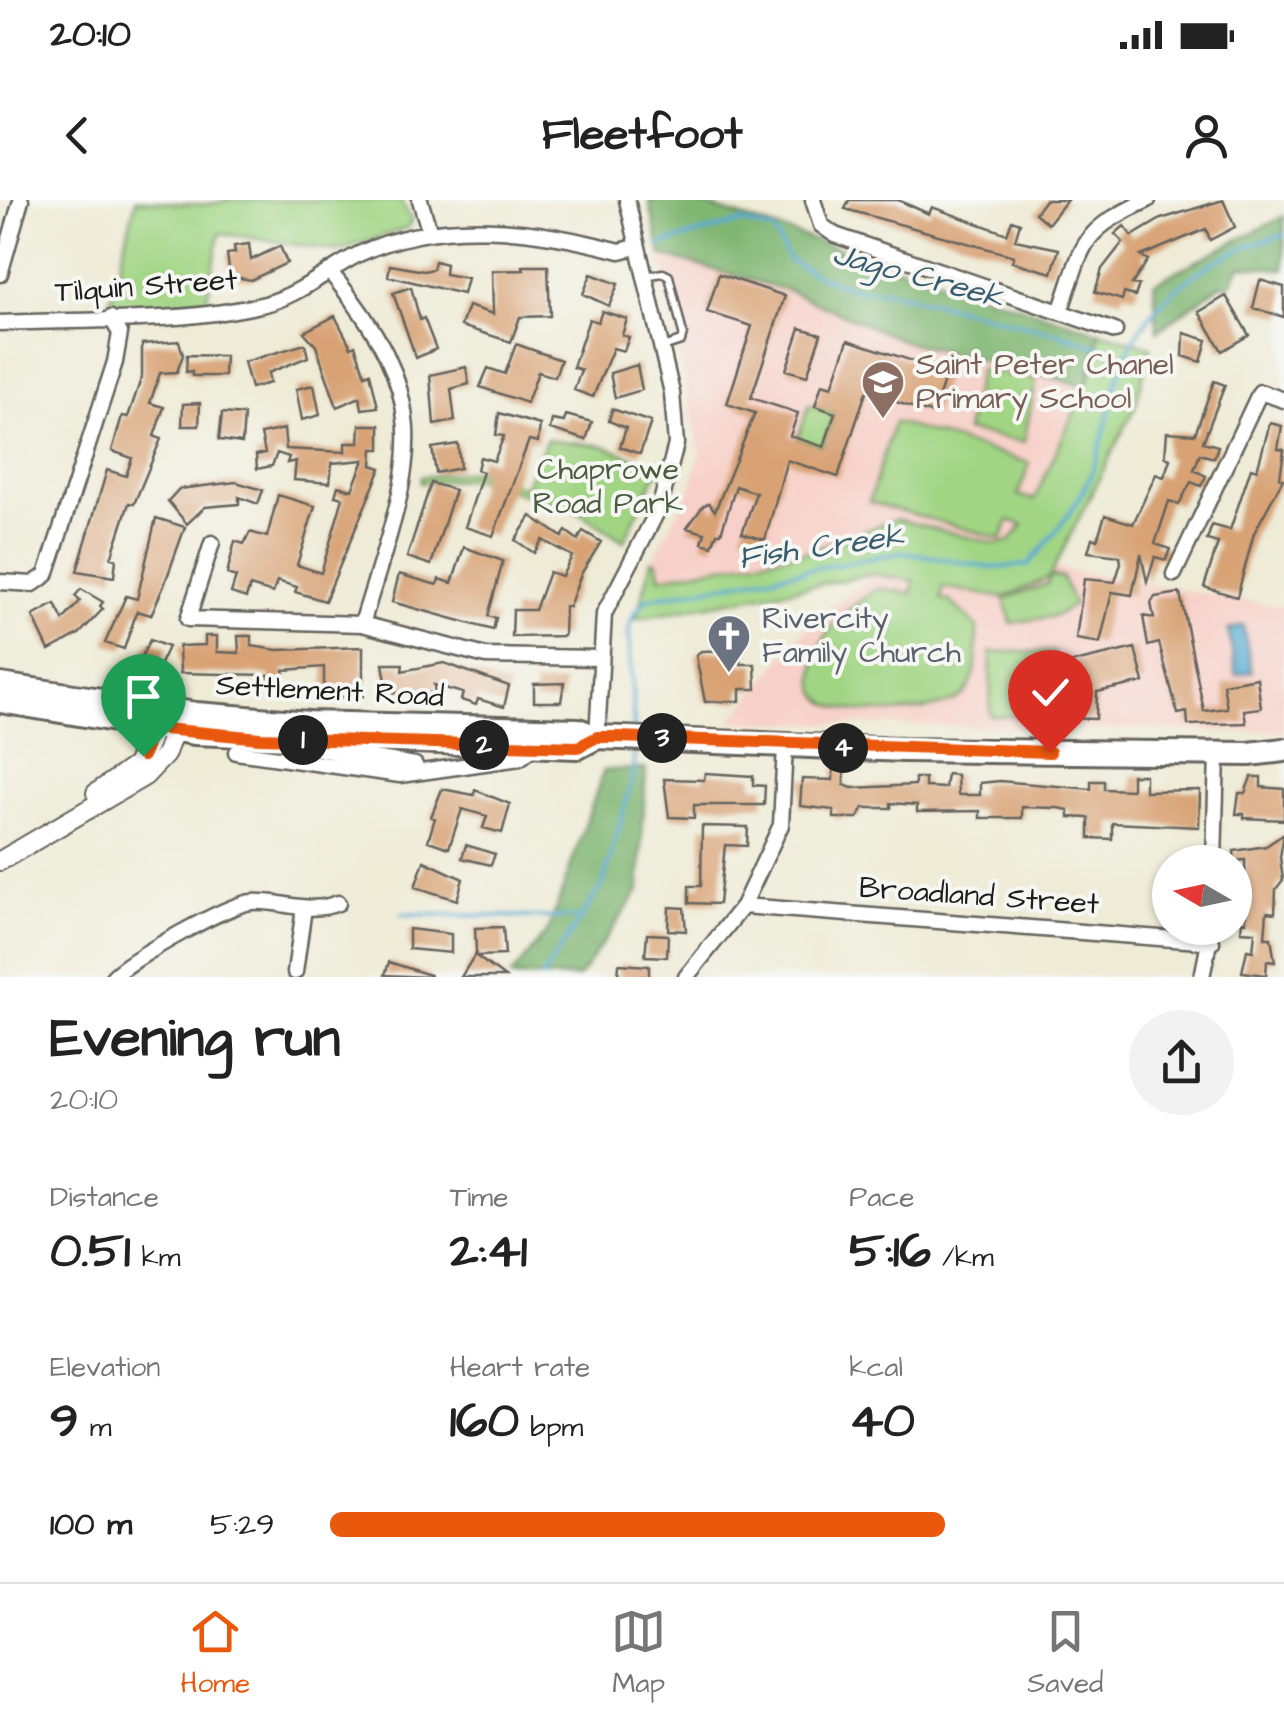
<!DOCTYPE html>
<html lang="en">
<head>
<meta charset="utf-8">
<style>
  :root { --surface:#fff; --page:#f2f2f2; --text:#222; --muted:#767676; --line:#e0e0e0; --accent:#ea580c }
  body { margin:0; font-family:"Architects Daughter",sans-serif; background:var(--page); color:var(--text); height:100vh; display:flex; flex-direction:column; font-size:38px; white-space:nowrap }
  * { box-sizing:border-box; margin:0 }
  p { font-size:32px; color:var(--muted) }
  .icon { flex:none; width:55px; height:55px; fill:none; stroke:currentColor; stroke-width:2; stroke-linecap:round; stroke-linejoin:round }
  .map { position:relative; height:777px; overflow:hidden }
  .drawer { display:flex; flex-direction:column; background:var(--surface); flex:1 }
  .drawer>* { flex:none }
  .needle { width:65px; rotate:279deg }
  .fabs { position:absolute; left:1152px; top:645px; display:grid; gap:20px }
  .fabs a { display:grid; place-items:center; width:100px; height:100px; border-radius:50%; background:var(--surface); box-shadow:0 2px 8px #0004; font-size:50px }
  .pin { position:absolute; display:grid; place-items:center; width:85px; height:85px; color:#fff; margin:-102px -42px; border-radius:50% 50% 50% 0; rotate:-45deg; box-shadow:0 0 10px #0007 }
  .pin .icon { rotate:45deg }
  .km { position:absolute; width:50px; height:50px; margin:-25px; border-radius:50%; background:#222; color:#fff; font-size:28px; line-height:50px; text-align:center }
  .round { display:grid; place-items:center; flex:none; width:105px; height:105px; border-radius:52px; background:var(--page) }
  .head { display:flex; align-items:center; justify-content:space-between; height:170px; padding:0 50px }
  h1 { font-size:55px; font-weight:800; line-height:75px }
  .stats { display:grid; grid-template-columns:repeat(3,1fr); gap:15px; height:170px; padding:10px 50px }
  .stats div { display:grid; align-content:center }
  .stats b { font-size:50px; font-weight:800 }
  .stats small { font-size:28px; font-weight:400 }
  .stats p { font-size:28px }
  ul { padding:0 50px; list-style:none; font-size:32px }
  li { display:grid; grid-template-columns:160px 120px 1fr; align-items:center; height:75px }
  li i { height:25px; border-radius:12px; background:var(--accent) }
  .status { display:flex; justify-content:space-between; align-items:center; height:70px; padding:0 50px; background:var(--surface); direction:ltr }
  .status svg { height:28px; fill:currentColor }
  header { display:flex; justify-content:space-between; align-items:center; height:130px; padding:0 50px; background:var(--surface); font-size:45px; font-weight:800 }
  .tab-bar { display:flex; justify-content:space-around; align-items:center; height:140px; border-top:2px solid var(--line); background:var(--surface); font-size:28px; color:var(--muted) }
  .tab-bar a { display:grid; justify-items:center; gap:5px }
  .tab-bar .selected { color:var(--accent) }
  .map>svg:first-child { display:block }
  .built { fill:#f7d1c9 }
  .green { fill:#a1d584; stroke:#5e7850; stroke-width:2.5 }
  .forest { fill:#80b672; stroke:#4e6947; stroke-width:2.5 }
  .water { fill:#57aad2; stroke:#3a6377; stroke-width:2.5 }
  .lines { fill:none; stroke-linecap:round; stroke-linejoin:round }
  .stream { stroke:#57aad2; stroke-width:4 }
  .building { fill:#d8a275 }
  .service-casing { stroke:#66645d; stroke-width:11 }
  .minor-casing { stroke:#66645d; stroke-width:19 }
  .tertiary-casing { stroke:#66645d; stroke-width:22 }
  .primary-casing { stroke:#66645d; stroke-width:28 }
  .service { stroke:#fff; stroke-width:6 }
  .minor { stroke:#fff; stroke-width:14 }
  .tertiary { stroke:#fff; stroke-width:18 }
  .primary { stroke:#fff; stroke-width:22 }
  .route-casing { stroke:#fff; stroke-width:20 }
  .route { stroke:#ea580c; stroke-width:12 }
  .labels { text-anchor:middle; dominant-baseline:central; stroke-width:8; stroke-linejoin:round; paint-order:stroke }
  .street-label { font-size:30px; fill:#1c1c1c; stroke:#f6f6f2 }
  .education-label { font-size:30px; fill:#785e54; stroke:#f6f6f2; text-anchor:start }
  .park-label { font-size:30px; fill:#4b5d40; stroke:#f6f6f2 }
  .worship-label { font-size:30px; fill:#5b616d; stroke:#f6f6f2; text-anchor:start }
  .water-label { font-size:32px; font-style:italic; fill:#375c6e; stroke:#f6f6f2 }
</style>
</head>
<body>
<div class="status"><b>20:10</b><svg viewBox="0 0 49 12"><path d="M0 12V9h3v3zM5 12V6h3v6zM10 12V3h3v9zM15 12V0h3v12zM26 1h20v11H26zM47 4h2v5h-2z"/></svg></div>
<header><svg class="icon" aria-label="back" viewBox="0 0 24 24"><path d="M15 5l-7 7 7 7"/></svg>Fleetfoot<svg class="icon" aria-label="person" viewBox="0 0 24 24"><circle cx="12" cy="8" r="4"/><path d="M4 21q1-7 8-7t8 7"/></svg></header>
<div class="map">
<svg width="1284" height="777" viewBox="0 0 1284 777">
  <rect width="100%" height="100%" fill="#f6f6f2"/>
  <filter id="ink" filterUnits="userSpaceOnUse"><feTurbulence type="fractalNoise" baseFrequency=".01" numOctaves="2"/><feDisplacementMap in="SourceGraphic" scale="20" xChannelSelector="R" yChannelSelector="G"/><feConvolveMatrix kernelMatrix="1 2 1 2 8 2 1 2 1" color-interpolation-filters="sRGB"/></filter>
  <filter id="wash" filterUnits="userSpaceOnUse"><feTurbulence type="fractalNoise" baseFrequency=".0048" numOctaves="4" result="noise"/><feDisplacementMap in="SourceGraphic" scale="40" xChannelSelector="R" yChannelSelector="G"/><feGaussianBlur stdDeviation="2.25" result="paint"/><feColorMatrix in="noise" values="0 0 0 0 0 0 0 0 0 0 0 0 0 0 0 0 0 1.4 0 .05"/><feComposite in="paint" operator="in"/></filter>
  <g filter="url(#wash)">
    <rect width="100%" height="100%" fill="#eeebd6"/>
    <path class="built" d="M649,0h43l408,132 -9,43 -68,150 -13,16 -13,3 -101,-25 -88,32 -149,26 -1,-15 -6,-1 39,-75 9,-31z
      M1056,368l228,39v125l-554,-10 78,-96 66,-52 129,24 42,-17z"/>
    <path class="green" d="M136,0c29,0 65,10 90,0h174l12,20 -5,8 -70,23 -117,-18 -14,70 -97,3z
      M1100,132l51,15 -16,60 -85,169 12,1 12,28 -19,11 -44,7 -6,-24 42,-15 3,-7 -47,21 -60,-11 -2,12 9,2 27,26c-1,23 3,49 -13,67 -19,21 -120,25 -141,6 -18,-16 -5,-54 7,-71 11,-16 32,-29 47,-41l35,5 2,-12 -40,-7 -238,45 16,-58 6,1 2,15 148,-26 88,-32 101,25 13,-3 13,-16 -14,-5 -8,19 -132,-37 25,-80 136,41 -12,32 16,5 57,-125z
      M979,169l57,11 -12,62 -58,-11z
      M809,205l25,9 -12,32 -24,-8z
      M547,239l57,7 55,22 -35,73 -49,-31 -103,-32 -52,5 1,-6 53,-6 51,16z
      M991,452h63l-1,65 -63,-1z"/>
    <path class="forest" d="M649,0h40l411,132 -14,54 -183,-45 -116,-51 -126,-35z
      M1284,16v53l-44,-3 -10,19h-9l-64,46 -3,-48z
      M646,569l-7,122 -60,86h-69l39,-48 55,-159z"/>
    <path class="water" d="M1243,425l9,46 -16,4 -8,-45z"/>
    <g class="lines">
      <path class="stream" d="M659,45l83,-23 32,9 15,29 30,16 36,13 34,2 172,43 64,23
        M634,530l-5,-99 4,-15 13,-17 259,-47 87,16 36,-3c22,-27 48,-55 62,-88 16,-38 19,-81 35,-119 28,-66 91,-106 159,-123
        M402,714l179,4
        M542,777l61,-93 31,-110v-25"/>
    </g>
    <g id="blocks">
      <path class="building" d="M849,0h49l31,14 3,-7 75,27 5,-14 8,3 -5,17 44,9 -7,24 -40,-11 2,-6 -169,-47z
        M1045,0h22l-19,24 -13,-11z
        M1223,0l12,27 -25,13 -4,-11 -65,27 7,4 -16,24 7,1 -4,11 -11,-3 -2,7 -27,-8 7,-23 21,-27 -8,-8 9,-8 8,10 29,-17z
        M249,44l2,16 29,-14 7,17 -36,17 -21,-4 -3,-22 8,-1 -1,-7z
        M435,61l11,3 -1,10 22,4 -4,16 -75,-18 2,-11 34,6 9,-2z
        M523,66h25l2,50 -30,1 -9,25 -50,-16 7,-20 25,8 -1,-43 32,-1z
        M591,74l27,10 -9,22 -26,-12z
        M719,74l66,22 -34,102 47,15 -8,23 34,11 11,-34 -20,-7 7,-22 10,3 16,-47 99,32 -14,42 -67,-22 -28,85 -51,-17 -22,80 -23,-7 14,-40 -20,-7 -15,47h-4l-5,13 -10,-3 3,-10 -18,-5 16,-22 6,-3 6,8 40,-98 -28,-9 25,-78 -45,-14z
        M1260,80l24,7v30l-31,-9z
        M411,87l9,33 4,-2 12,31 -20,9 -23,-65z
        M1226,96l23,39 -27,16 -23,-39z
        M602,111l25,8 -5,16 7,2 -5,14 -11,-3 -20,49 -19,-7 7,-20 -8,-3 16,-48 9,3z
        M335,116l16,31 4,-2 10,30 5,-2 8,34 -16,2 -2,-12 -23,10 -21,-61 -12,-14z
        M800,128l21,6 -14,42 -21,-6z
        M1184,133l23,7 -6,22 -18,-6z
        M179,141l4,14 -6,17 -17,1 -10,30 14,4 -10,29 7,3 -27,65 -5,-1 -18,55 5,1 -2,18 -37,-6 30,-101 19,6 6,-18 -20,-7 10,-35 6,1 14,-41v-32z
        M305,144l3,13 -40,16 2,10 -19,5 -7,-26z
        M516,144l45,16 -6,17 -17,-5 -11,31 -47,-16 8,-19 17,6z
        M187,155l38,1 -1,20h-32v-5l-6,1z
        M637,165l5,25 -27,8 -5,-25z
        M466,167l3,17 -18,5 4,32 -21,4 -4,-50z
        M1214,181l11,4 -22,57 15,4 -4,12 -14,-4 -6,16 12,6 -5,10 -10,-4 -12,22 -10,-3 -14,43 15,5 -4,11 -11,-3 -8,25 -6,-28 -9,41 -20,-3 -12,51 -24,-4 8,-60 31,3 6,-19 -1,-7 -32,-4 4,-14 5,2 8,-25 28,9 23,-50 8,3 6,-18 -5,-2 2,-25 28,2z
        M314,185l6,30 -18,5 -6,-31z
        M200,203l-1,23h-17l1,-22z
        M612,209l39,13 -11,32 -20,-7 6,-19 -17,-7z
        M222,213l22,2 -2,28 -23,-3z
        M499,213l41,12 -2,17 -9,-2 -36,96 -28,-9 18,-55 -6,-2 3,-13 14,4 10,-25 -8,-1z
        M566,215l26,7 -6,18 -36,-11 2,-9 12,2z
        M1270,223l12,3 -4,23 6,1 -4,28 3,1 -29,54 -17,64 -33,-10 14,-44 -11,-3 5,-15 18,5 21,-62 6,2z
        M360,225h20v24h-7l-1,16 9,3 -56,133 -30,-9 2,-5 -20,-6 -4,12 -23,-7 -4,12 -15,-5 5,-16 -9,-3 8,-33 9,3 6,-12 17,5 11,-42 37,11 -18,59 24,8 22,-75 -8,-2 3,-10 14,4 12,-30 -32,3 -2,20 -36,-3 2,-19 -9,2 2,-6 -12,-4 -5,13 -15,3 -1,-14 9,-2 -4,-19 23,-5 2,20 59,3v-9h14z
        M458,244l2,24 -24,5 -4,-25z
        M236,282l27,8 -5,14 -19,-7v7l-34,3 -18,17 -19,-23 11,-12z
        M431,283l24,7 -24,75 -24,-8z
        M531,316l31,21 4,-6 12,9 5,-9 18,11 -20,32 -12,33 -4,-1 -1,30 -52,1 1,-27h22l14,-38 13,4 10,-20 -30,-16 -8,13 -19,-13z
        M156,318l29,9 -20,56 -14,32 -14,-4 -13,38 -19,-6 21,-47 11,3z
        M464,347l39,14 -15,55 8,2 -3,12 -101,-28 7,-28 38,11 2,-6 13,4z
        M81,389l22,13 -3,4 3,3 -24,25 -30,16 -16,-34 22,-12 8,16 17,-19 -5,-5z
        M1180,393l24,118 23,-3 -4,-24 34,-6 4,30 -17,2 2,13 -58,2 -1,-13 -9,2 -19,-71 -11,3 -5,-30 11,2 -3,-15 4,-6z
        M205,436h12v16l22,1 -1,-17h13v10l26,4 86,-3v49l-39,2v-31l-40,3 1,15h-16v-10l-89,-2 -1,-27 26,-1z
        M150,440l18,7 -11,23 -18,-9z
        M1135,448l9,34 -47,10 -1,27 -40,-1v-26h20l-6,-29z
        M737,450l4,14h14l1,25h-16v12l-35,1 -9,-46 5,-5z
        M444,463l65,23 -5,21 -26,-8 -2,6 -15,-5 2,-7 -29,-8 1,8h-47l-5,-29h20l-1,7z
        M564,483l-3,19h-27v-18z
        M833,569h11v16l8,3 63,-3v-7h10v9l20,1 2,-14 10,1 1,20h22v-12l20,-2 91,8v-8h13v8l28,1v-15h13v16l55,-1 -1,37 -87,-4v16l-23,-1v-20l-20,-1v-7l-11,-2 -36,-1v11h-42v-7l-63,1v-7l-26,-2v5h-28l-5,10h-24v-8l-34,-4 2,-27 31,1z
        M705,573l48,3v9l12,1 -1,19h-70v13l-25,-1 -5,-38 40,1z
        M1251,577h10v10l23,2v31l-40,-2v-4h-8l3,-21h6z
        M442,589l32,6 1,-5 35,14 -8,29 -19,-5 4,-12 -25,-7 -13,39 -21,-7 7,-23 -4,-1z
        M702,626l46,1 -1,19 -22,-1 -6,59 -30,-1v-17h12z
        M1284,634l-4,23 3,23 -7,9 -1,24 -8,-1 -2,26h6l4,24 -8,-1 -1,14 -24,-3 5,-22 6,1 2,-19 -14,-1 1,-10 4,1 -1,-62 -10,1 -1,-10 32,-5z
        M466,645l29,9 -4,11 -29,-7z
        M424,661l39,18 -6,21 -42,-13z
        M669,707l15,1 2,23 -18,-1z
        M503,727l2,28 -29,1 29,21h-44l15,-24 -1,-25z
        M409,729l42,5v19l-42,-4z
        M647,734l21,1 -1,22 -22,-1z
        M389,762l41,13 -1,2 -44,-2z
        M619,764l30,2v11h-31z"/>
    </g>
  </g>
  <g filter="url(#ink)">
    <use href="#blocks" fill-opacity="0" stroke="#66645d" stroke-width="2.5"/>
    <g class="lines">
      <g class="service-casing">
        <path id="service" d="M644,76l19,-3 6,3 14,58 -2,7 -18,6"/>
      </g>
      <g class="minor-casing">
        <path id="minor" d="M420,0l10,33
          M813,0l8,25 14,10 280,96
          M329,71c115,136 80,197 33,353
          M0,74l21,-74
          M1060,112c25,-70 18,-80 88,-112
          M0,123c87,-4 180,1 265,-19 33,-8 64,-35 94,-50 82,-39 178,-25 261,-3l16,-4
          M212,343l-24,76 174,5 124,32 112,2
          M1174,374l86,-182 24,8
          M0,382l33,2 13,-9 69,-213 5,-29 -9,-15
          M597,537l7,-123 56,-108 16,-62 -4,-51 -45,-193
          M308,547l107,18
          M236,552l164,23 120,-17 16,-12
          M1214,662l3,-108
          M743,706l469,36
          M295,772l9,-64
          M113,777c18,-18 114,-73 139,-75 30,-2 56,13 86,1
          M686,777l57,-71 38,-81 4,-79
          M1202,777l10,-49"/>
      </g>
      <g class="tertiary-casing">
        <path id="tertiary" d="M96,593l40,-28 17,-37
          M0,661l145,-85 20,-21 9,-24"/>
      </g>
      <g class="primary-casing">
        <path id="primary" d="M0,485l196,29 113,9 269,7 19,7 307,13 345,4 35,-4
          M0,501l194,32 384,14 19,-10"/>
      </g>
      <use href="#service" class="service"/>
      <use href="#minor" class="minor"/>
      <use href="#tertiary" class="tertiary"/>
      <use href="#primary" class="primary"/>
    </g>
  </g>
  <g class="lines" filter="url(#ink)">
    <g class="route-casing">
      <path id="route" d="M143,556l10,-28 107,10 318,9 19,-10h21l432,15"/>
    </g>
    <use href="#route" class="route"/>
  </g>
  <defs>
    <g id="school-pin" transform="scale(2.25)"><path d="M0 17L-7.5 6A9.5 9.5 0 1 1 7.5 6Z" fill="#8d6e63" stroke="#f6f6f2"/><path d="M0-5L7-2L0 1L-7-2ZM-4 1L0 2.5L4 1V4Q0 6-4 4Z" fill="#fff"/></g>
    <g id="church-pin" transform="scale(2.25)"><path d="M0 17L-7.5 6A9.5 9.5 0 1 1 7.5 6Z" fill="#6b7280" stroke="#f6f6f2"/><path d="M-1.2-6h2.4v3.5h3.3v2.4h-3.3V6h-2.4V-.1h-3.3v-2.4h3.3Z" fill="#fff"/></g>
  </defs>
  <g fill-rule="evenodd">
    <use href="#school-pin" x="883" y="182"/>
    <use href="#church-pin" x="729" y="436"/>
  </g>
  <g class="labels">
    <g class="street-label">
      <text transform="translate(146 86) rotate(-4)">Tilquin Street</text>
      <text transform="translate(330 491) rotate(3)">Settlement Road</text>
      <text transform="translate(979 696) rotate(4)">Broadland Street</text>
    </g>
    <g class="education-label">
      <text x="916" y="165">Saint Peter Chanel<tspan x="916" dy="34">Primary School</tspan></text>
    </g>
    <g class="park-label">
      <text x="608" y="270">Chaprowe<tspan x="608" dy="34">Road Park</tspan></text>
    </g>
    <g class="worship-label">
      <text x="762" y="419">Rivercity<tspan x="762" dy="34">Family Church</tspan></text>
    </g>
    <g class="water-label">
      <text transform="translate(918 76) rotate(15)">Jago Creek</text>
      <text transform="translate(821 347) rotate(-8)">Fish Creek</text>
    </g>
  </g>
</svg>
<div class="fabs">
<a><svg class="needle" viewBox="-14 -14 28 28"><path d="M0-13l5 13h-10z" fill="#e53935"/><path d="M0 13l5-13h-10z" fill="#767676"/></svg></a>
</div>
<div class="pin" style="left:143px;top:556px;background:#1e9e55"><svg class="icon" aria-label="arrive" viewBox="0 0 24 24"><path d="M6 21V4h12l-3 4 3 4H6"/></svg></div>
<div class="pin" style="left:1050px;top:552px;background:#d93025"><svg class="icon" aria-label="check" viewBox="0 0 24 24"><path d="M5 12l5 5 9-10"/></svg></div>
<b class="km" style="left:303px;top:540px">1</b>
<b class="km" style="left:484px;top:545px">2</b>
<b class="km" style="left:662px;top:538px">3</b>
<b class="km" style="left:843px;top:548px">4</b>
</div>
<section class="drawer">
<div class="head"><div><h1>Evening run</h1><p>20:10</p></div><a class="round"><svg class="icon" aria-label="share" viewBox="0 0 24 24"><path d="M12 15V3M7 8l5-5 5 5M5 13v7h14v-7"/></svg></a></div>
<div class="stats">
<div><p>Distance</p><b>0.51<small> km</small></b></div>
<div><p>Time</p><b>2:41</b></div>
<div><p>Pace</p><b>5:16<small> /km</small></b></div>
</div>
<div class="stats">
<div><p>Elevation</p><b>9<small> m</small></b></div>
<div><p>Heart rate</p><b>160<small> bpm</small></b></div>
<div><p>kcal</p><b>40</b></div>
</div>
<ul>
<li><b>100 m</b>5:29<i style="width:68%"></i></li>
</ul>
</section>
<nav class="tab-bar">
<a class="selected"><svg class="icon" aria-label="home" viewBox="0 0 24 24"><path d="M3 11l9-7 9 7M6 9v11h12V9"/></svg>Home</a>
<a><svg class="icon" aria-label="map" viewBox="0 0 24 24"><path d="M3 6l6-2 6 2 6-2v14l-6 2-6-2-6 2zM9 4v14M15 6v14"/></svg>Map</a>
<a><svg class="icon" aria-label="saved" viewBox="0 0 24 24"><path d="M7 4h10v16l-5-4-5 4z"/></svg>Saved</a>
</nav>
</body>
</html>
